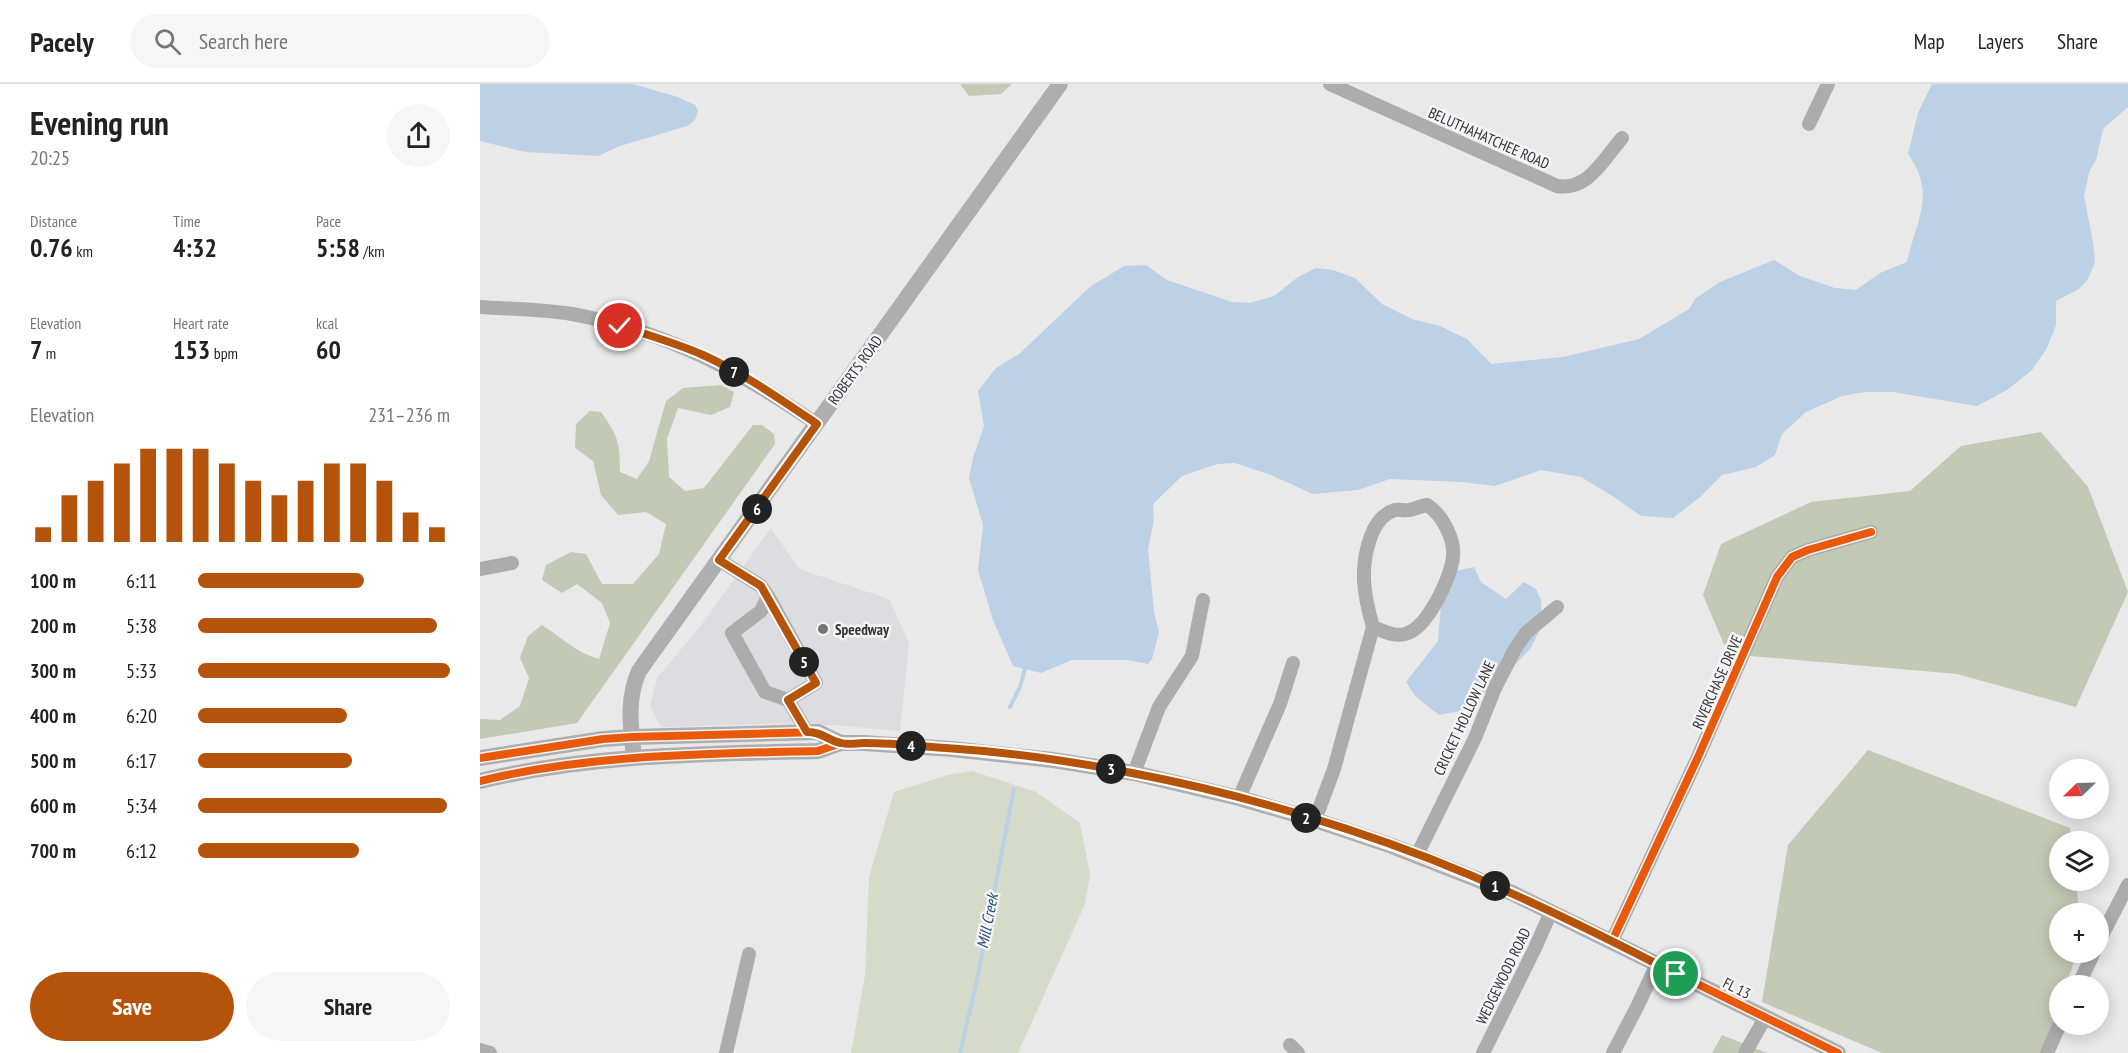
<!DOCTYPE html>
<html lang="en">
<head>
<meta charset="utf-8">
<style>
  :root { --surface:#fff; --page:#f6f6f6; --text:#222; --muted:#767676; --line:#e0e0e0; --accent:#b45309 }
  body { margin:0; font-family:"PT Sans Narrow",sans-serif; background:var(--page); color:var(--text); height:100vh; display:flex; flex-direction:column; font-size:22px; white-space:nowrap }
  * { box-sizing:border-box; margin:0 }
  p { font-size:20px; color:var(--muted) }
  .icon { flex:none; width:33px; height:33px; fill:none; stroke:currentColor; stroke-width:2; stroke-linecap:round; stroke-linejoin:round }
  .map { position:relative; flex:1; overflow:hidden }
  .side { display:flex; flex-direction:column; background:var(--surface); width:480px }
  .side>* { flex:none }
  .needle { width:39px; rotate:247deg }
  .tools { position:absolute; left:1569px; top:675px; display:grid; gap:12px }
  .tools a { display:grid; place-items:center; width:60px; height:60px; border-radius:50%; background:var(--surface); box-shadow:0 3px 15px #0003; font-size:30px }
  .pin { position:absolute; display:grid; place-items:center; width:51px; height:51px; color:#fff; margin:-26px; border:3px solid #fff; border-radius:50%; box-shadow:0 2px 6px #0007 }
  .km { position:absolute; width:30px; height:30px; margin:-15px; border-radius:50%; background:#222; color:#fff; font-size:16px; line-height:30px; text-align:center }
  .round { display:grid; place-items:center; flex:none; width:63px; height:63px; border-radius:32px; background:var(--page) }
  .headline { display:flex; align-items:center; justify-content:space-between; height:102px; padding:0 30px }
  h1 { font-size:33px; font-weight:700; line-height:45px }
  .figures { display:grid; grid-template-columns:repeat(3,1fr); gap:9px; height:102px; padding:6px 30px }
  .figures div { display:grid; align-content:center }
  .figures b { font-size:26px; font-weight:700 }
  .figures small { font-size:16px; font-weight:400 }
  .figures p { font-size:16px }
  .chart { height:168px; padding:12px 30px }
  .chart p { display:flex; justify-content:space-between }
  .chart svg { width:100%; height:108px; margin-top:6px; stroke:var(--accent); stroke-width:6 }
  .primary-button { display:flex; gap:12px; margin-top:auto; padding:12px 30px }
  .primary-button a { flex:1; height:69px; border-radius:36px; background:var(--accent); color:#fff; font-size:24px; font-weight:700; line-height:69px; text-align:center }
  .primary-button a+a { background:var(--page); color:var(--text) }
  ul { padding:0 30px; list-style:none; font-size:20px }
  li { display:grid; grid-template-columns:96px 72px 1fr; align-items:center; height:45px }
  li i { height:15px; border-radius:8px; background:var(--accent) }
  header { display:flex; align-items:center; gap:36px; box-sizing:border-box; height:84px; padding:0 30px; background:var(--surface); border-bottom:2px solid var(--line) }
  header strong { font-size:28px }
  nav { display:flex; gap:33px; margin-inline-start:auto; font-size:21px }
  .search { width:420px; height:54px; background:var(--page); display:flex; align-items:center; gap:15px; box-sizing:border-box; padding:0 21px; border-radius:33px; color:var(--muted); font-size:22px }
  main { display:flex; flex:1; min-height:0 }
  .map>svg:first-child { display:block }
  .built { fill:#dcdce1 }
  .green { fill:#d5dbc8 }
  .forest { fill:#c2c9b4 }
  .water { fill:#bcd0e6 }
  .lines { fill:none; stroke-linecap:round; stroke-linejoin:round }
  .stream { stroke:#bcd0e6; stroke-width:4 }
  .minor { stroke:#acacac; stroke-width:14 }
  .major { stroke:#aeaeae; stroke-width:16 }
  .cycleway-casing { stroke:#f5f5f7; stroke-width:11 }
  .cycleway { stroke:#e8590c; stroke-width:8 }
  .route-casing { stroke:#fff; stroke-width:12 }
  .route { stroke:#b45309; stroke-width:8 }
  .poi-dot { fill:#737374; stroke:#f5f5f7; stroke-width:2 }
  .labels { text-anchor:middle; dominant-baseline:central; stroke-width:5; stroke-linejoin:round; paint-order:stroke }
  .street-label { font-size:15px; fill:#343435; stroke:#f5f5f7 }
  .poi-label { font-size:15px; font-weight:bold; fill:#343435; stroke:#f5f5f7; text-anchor:start }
  .water-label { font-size:16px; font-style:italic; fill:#244f78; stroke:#f5f5f7 }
</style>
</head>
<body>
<header>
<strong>Pacely</strong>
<div class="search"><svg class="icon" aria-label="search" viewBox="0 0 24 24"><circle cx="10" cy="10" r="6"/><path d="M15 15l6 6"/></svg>Search here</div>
<nav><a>Map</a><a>Layers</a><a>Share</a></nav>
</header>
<main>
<section class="side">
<div class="headline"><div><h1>Evening run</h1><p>20:25</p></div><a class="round"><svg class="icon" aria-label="share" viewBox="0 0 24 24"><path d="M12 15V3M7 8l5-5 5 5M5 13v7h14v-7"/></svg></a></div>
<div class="figures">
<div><p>Distance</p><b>0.76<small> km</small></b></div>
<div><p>Time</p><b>4:32</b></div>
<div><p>Pace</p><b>5:58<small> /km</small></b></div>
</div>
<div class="figures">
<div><p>Elevation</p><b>7<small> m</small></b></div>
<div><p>Heart rate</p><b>153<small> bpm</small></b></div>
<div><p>kcal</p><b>60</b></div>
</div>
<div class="chart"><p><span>Elevation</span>231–236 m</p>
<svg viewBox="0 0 160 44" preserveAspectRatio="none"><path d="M5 44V38M15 44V25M25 44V19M35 44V12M45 44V6M55 44V6M65 44V6M75 44V12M85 44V19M95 44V25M105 44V19M115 44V12M125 44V12M135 44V19M145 44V32M155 44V38"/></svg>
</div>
<ul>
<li><b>100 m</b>6:11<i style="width:66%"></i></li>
<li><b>200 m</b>5:38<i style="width:95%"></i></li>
<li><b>300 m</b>5:33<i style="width:100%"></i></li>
<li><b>400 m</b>6:20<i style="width:59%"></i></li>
<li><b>500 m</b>6:17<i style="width:61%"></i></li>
<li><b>600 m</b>5:34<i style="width:99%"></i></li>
<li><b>700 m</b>6:12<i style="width:64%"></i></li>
</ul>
<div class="primary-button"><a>Save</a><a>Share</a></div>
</section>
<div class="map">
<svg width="1648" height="969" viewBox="0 0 1648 969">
  <rect width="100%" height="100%" fill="#e9e9e9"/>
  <path class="built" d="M291,444l28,41 90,30 20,44 -9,88 -66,-6 -22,1 -10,-3 -141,4 -11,-21 7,-28 42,-50z"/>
  <path class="green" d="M492,687l64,21 44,31 10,51 -5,30 -67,149h-167l14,-78 4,-98 25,-85 54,-17z"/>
  <path class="forest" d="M480,0h52l-11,10 -32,2z
    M241,301l13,7 -4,15 -19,8 -33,-7 -11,31 2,38 16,14 19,-3 49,-63h9l12,9 1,10 -198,279 -97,16v-20l20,1 20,-14 9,-28 -9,-20 8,-22 14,-11c19,12 36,29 57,34l11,-36 -8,-20 -25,-19 -15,9 -20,-13 4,-15 25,-13 15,2 16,30h31l26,-30 7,-30 -20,-12 -28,3 -17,-20 -8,-34 -18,-13 1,-24 14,-13 11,1c17,24 19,30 19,60l17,7 12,-18 17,-60 17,-13z
    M1561,348l47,55 40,105 -52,115 -119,-33 -229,-20 -25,-59 18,-51 90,-42 99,-11 51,-45z
    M1388,666l202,78 1,13 -11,1v38l16,1 3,32 -19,1v38l17,1 -11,32 -6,1 -1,20 -14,47h-163l-120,-51 26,-157z
    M1242,951l45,18h-55z"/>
  <path class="water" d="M0,0h153l45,13 17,8 3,6 -3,9 -8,6 -67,20 -22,10 -72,-4 -46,-11z
    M1452,0h196v23l-25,22 -7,31 -7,12 -5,24 9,46 2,20 -7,17 -9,10 -23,12v24l-9,23 -15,22 -25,20 -30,16 -84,-14h-28l-23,4 -36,16 -24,22 -7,21 -19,12 -34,8 -22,22 -27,21 -32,-2 -27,-19 -33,-20 -40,-7 -46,16 -33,-4 -72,-3 -32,11 -45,4 -42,-19 -36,-12 -18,1 -35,12 -29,28 1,15 -6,30 6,63 5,20 -7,27 -4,5 -20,-4h-56l-31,13 -28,-7 -20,-46 -15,-50 5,-45 -14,-47 4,-20 11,-32 -6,-35 18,-23 23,-14 72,-68 33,-20 22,-1 21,15 65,22 18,1 24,-7 24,-19 18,-9 17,2 22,8 27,26 30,15 28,7 27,13 24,25 72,-7 76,-18 50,-30 7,-11 24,-16 54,-22 26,16 35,12 21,2 24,-17 27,-11c9,-42 30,-67 1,-108l10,-41z
    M994,483l7,15 25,17 18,-17 12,7 5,11 1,24 -11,24 -24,25 -42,37 -26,5 -23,-18 -10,-15 32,-41 4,-48 4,-20z"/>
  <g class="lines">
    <path class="stream" d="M530,623l10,-20 6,-22
      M480,969l17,-73 37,-191"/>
    <path class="minor" d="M850,0l227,102c31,5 47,-27 65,-48
      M1329,40l19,-40
      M0,223c30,2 62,2 92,7 94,17 167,57 245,110
      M947,421c15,9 28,34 26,52 -2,21 -26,72 -48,77 -12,3 -21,-3 -32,-7 -9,-31 -14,-59 -2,-91 4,-11 11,-22 24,-26 4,-1 9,1 14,0 6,-1 12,-4 18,-5z
      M239,476l42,26 7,10 -7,15 -29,22 33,59 23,8 19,32
      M0,485l32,-6
      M288,512l48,87 -28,17
      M654,689l25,-66 33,-51 11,-56
      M759,714l41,-94 13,-41
      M835,736l19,-51 39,-142
      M937,771l58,-117 20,-50 20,-39 11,-16 31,-26
      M1132,857l86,-184 79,-180 15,-20 16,-7 63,-18
      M1618,859l30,-58
      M1598,902l16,-34
      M810,961l8,8
      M0,966l10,3
      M246,969l23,-99
      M1003,969l52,-105 16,-36
      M1133,969l25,-48 19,-41
      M1265,969l20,-35
      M1567,969l13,-29"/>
    <path class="major" d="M0,674l123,-19 29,-2 186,-5 23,11
      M154,674c-3,-30 -8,-58 5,-87l421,-587
      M0,697c110,-27 225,-27 338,-30l23,-8h23l88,6 101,11 81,13 105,25 76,22 77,26 120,47 326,160"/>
    <g class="cycleway-casing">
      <path id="cycleway" d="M0,674l123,-19 29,-2 186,-5 23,11
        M0,697c110,-27 225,-27 338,-30l23,-8h23l88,6 101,11 81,13 105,25 76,22 77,26 120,47 326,160
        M1132,857l86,-184 79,-180 15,-20 16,-7 63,-18"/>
    </g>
    <use href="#cycleway" class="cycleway"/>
  </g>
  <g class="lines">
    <g class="route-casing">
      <path id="route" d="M140,242c28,9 56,17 83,29 40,18 77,44 114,69l-98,136 42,26 55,97 -28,17 19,32c16,0 20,8 34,11 7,2 16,0 23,0 27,0 55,3 82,5 62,4 125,13 186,25 111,21 234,58 338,102 70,30 139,64 206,99"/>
    </g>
    <use href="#route" class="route"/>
  </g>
  <circle class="poi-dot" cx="343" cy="545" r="6"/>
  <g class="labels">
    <g class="street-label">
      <text transform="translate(1009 54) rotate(24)">BELUTHAHATCHEE ROAD</text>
      <text transform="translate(375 286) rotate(-54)">ROBERTS ROAD</text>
      <text transform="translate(1237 598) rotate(-66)">RIVERCHASE DRIVE</text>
      <text transform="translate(984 634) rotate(-65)">CRICKET HOLLOW LANE</text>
      <text transform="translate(1023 892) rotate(-64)">WEDGEWOOD ROAD</text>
      <text transform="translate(1257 904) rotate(27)">FL 13</text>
    </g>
    <g class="poi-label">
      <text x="355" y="545">Speedway</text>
    </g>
    <g class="water-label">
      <text transform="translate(507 837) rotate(-79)">Mill Creek</text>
    </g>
  </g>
</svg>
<div class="tools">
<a><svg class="needle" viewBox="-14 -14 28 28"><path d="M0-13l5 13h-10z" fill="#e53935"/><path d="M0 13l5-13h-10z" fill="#767676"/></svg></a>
<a><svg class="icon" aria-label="layers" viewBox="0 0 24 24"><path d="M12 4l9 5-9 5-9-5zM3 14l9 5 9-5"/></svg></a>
<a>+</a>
<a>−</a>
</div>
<div class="pin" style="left:1196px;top:890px;background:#1e9e55"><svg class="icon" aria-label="arrive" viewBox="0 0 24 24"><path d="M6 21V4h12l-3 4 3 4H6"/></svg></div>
<div class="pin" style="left:140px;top:242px;background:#d93025"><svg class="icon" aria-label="check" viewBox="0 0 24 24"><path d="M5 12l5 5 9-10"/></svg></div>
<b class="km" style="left:1015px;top:802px">1</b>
<b class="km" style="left:826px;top:734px">2</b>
<b class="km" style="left:631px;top:685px">3</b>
<b class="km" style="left:431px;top:662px">4</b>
<b class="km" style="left:324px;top:578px">5</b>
<b class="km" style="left:277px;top:425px">6</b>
<b class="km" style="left:254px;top:288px">7</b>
</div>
</main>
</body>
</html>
